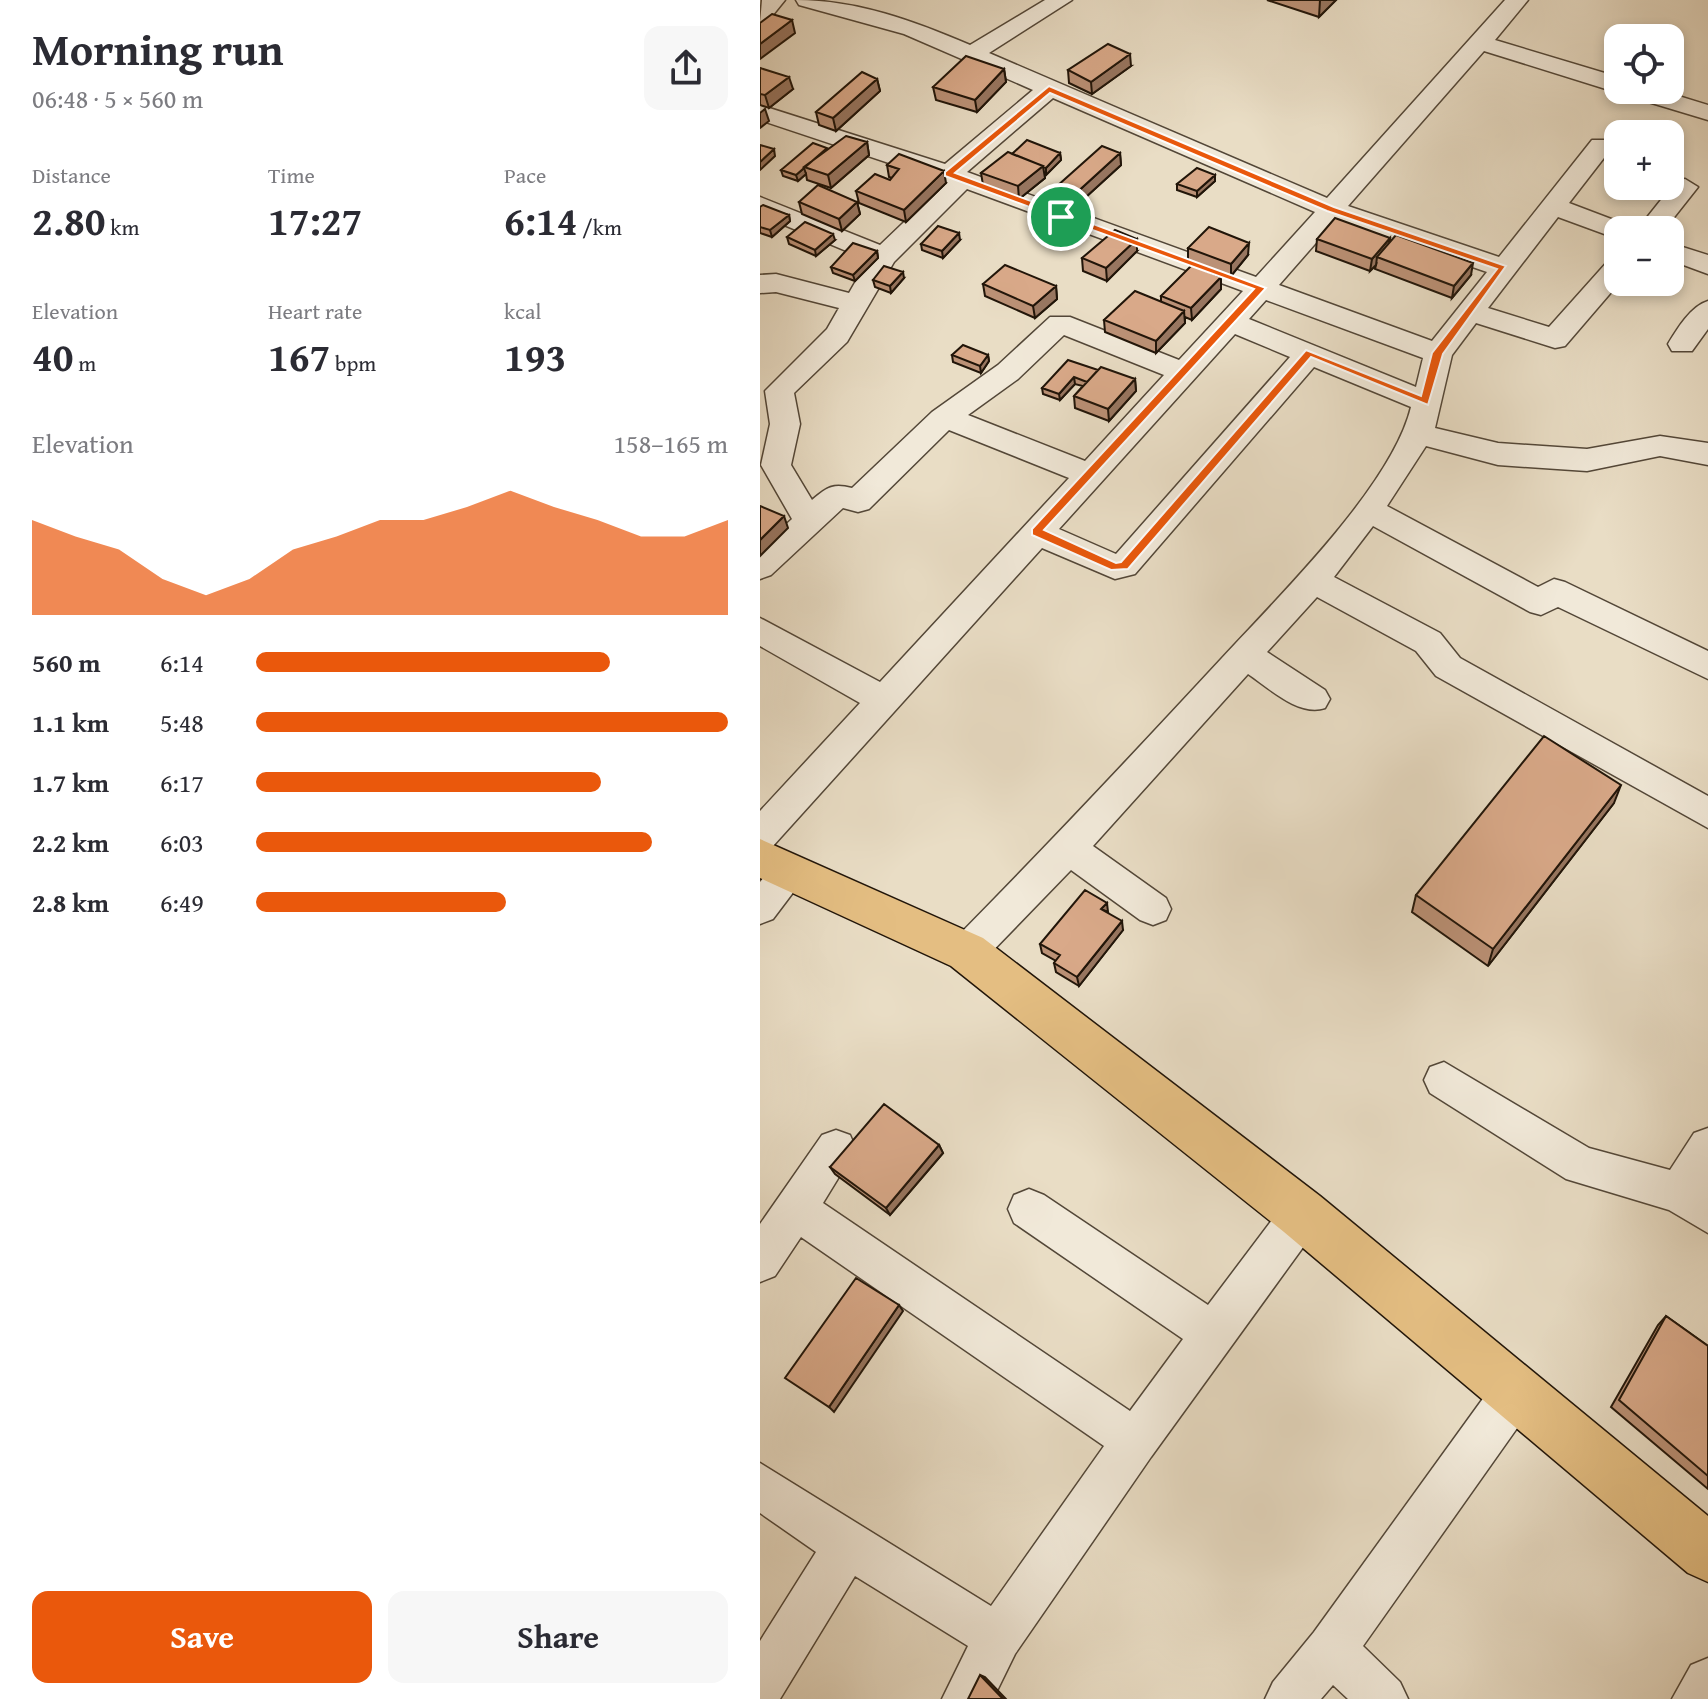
<!DOCTYPE html>
<html lang="en">
<head>
<meta charset="utf-8">
<style>
  :root { --surface:#fff; --page:#f7f7f7; --text:#2b2b33; --muted:#7c7c81; --accent:#ea580c }
  body { margin:0; font-family:"Gentium Book Plus",serif; background:var(--page); color:var(--text); height:100vh; display:flex; flex-direction:column; font-size:30px; white-space:nowrap }
  * { box-sizing:border-box; margin:0 }
  p { font-size:26px; color:var(--muted) }
  .icon { flex:none; width:44px; height:44px; fill:none; stroke:currentColor; stroke-width:2; stroke-linecap:round; stroke-linejoin:round }
  .map { position:relative; flex:1; overflow:hidden }
  .sheet { display:flex; flex-direction:column; background:var(--surface); width:760px }
  .sheet>* { flex:none }
  .buttons { position:absolute; left:844px; top:24px; display:grid; gap:16px }
  .buttons a { display:grid; place-items:center; width:80px; height:80px; border-radius:16px; background:var(--surface); box-shadow:0 4px 12px #0003; font-size:40px }
  .pin { position:absolute; display:grid; place-items:center; width:68px; height:68px; color:#fff; margin:-34px; border:4px solid #fff; border-radius:50%; box-shadow:0 2px 8px #0007 }
  .round { display:grid; place-items:center; flex:none; width:84px; height:84px; border-radius:16px; background:var(--page) }
  .overview { display:flex; align-items:center; justify-content:space-between; height:136px; padding:0 32px }
  h1 { font-size:44px; font-weight:800; line-height:60px }
  .figures { display:grid; grid-template-columns:repeat(3,1fr); gap:12px; height:136px; padding:8px 32px }
  .figures div { display:grid; align-content:center }
  .figures b { font-size:40px; font-weight:800 }
  .figures small { font-size:22px; font-weight:400 }
  .figures p { font-size:22px }
  .chart { height:224px; padding:16px 32px }
  .chart p { display:flex; justify-content:space-between }
  .chart svg { width:100%; height:144px; margin-top:8px; fill:var(--accent); opacity:.7 }
  .button { display:flex; gap:16px; margin-top:auto; padding:16px 32px }
  .button a { flex:1; height:92px; border-radius:16px; background:var(--accent); color:#fff; font-size:32px; font-weight:800; line-height:92px; text-align:center }
  .button a+a { background:var(--page); color:var(--text) }
  ul { padding:0 32px; list-style:none; font-size:26px }
  li { display:grid; grid-template-columns:128px 96px 1fr; align-items:center; height:60px }
  li i { height:20px; border-radius:10px; background:var(--accent) }
  main { display:flex; flex:1; min-height:0 }
  .map>svg:first-child { display:block }
  .lines { fill:none; stroke-linecap:round; stroke-linejoin:round }
  .minor-casing { stroke:#534738; stroke-width:3 }
  .major-casing { stroke:#211509; stroke-width:3 }
  .minor { fill:#f1e9d9; fill-rule:evenodd }
  .major { fill:#e4be82; fill-rule:evenodd }
  .wall { fill:#bb9176; stroke:#211509; stroke-width:2 }
  .shaded-wall { fill:#987660; stroke:#211509; stroke-width:2 }
  .building { fill:#d9a989; stroke:#211509; stroke-width:2 }
  .route { fill:#ea580c; stroke:#fff; stroke-width:2; fill-rule:evenodd }
</style>
</head>
<body>
<main>
<section class="sheet">
<div class="overview"><div><h1>Morning run</h1><p>06:48 · 5 × 560 m</p></div><a class="round"><svg class="icon" aria-label="share" viewBox="0 0 24 24"><path d="M12 15V3M7 8l5-5 5 5M5 13v7h14v-7"/></svg></a></div>
<div class="figures">
<div><p>Distance</p><b>2.80<small> km</small></b></div>
<div><p>Time</p><b>17:27</b></div>
<div><p>Pace</p><b>6:14<small> /km</small></b></div>
</div>
<div class="figures">
<div><p>Elevation</p><b>40<small> m</small></b></div>
<div><p>Heart rate</p><b>167<small> bpm</small></b></div>
<div><p>kcal</p><b>193</b></div>
</div>
<div class="chart"><p><span>Elevation</span>158–165 m</p>
<svg viewBox="0 0 160 44" preserveAspectRatio="none"><path d="M0 44V15L10 20L20 24L30 33L40 38L50 33L60 24L70 20L80 15L90 15L100 11L110 6L120 11L130 15L140 20L150 20L160 15V44z"/></svg>
</div>
<ul>
<li><b>560 m</b>6:14<i style="width:75%"></i></li>
<li><b>1.1 km</b>5:48<i style="width:100%"></i></li>
<li><b>1.7 km</b>6:17<i style="width:73%"></i></li>
<li><b>2.2 km</b>6:03<i style="width:84%"></i></li>
<li><b>2.8 km</b>6:49<i style="width:53%"></i></li>
</ul>
<div class="button"><a>Save</a><a>Share</a></div>
</section>
<div class="map">
<svg width="948" height="1699" viewBox="0 0 948 1699">
  <rect width="100%" height="100%" fill="#e9ddc5"/>
  <filter id="stains"><feTurbulence type="fractalNoise" baseFrequency=".0025" numOctaves="4"/><feColorMatrix values="0 0 0 0 .2 0 0 0 0 .09 0 0 0 0 .02 0 0 0 .5 -.17"/></filter>
  <radialGradient id="worn" r=".72"><stop offset=".6" stop-color="#630" stop-opacity="0"/><stop offset="1" stop-color="#630" stop-opacity=".3"/></radialGradient>
  <g class="lines">
    <g class="minor-casing">
      <path id="minor" d="M2,0h23l-17,21 -8,2z
        M36,0c61,0 118,21 174,45l75,-45h27l-83,53 338,145 178,-198h23l-33,40 123,37v13h41l49,15v15l-83,-25 -2,-4 -14,-1 -125,-39 -136,155 151,51 93,-117h18l4,5 -45,58 58,22 4,5h-13v9l-60,-22 -70,91 61,19 59,-66 10,-3 2,24 -55,64 -10,2 -79,-25 -24,32 -17,73 63,15 89,6 73,-13 48,7v22l-48,-9 -73,15 -89,-6 -72,-19 -39,60 151,81 16,-8 11,3 143,69v28l-150,-72 -17,8 -11,-3 -157,-86 -39,51 106,56 20,25 248,138v32l-272,-152 -20,-25 -99,-54 -50,55 58,38 5,9 -5,9c-26,9 -56,-20 -77,-34l-155,172 73,52 5,11 -5,11 -13,5 -13,-5 -69,-50 -91,94 -13,5 -13,-5 -6,-12 6,-12c91,-92 180,-187 268,-282 56,-61 170,-172 189,-251l-97,-40 -179,207 -20,5 -73,-31 -269,298 -13,4v-39l100,-108 -100,-57v-28l120,64 189,-204 -120,-48 -80,79 -11,3 -15,-4 -72,67 -11,4v-31l32,-29 -31,-54 9,-41 -5,-33 62,-62 12,-21 -63,-16 -16,1v-18l16,-1 73,19 19,-33 -108,-45v-18l120,48 66,-63 -186,-62v-15l185,59 88,-74 -129,-56 -105,-29zM293,98l262,114 -59,65 -289,-105zM207,189l276,102 -64,69 -109,-43h-20l-52,48 -66,47 -80,76c-19,-5 -25,-1 -40,12l-21,-35 9,-41 -6,-31 53,-51 47,-80zM576,220l151,52 -55,69 -153,-56zM506,300l157,58 -7,29 -167,-68zM475,334l55,23 -174,197 -57,-25zM304,335l100,40 -79,86 -117,-46 50,-36z
        M925,179l13,8 -34,43h-27l39,-49z
        M910,243l38,12v19l-38,-14z
        M948,301v28l-16,22h-20l-4,-7c9,-15 23,-38 40,-43z
        M29,858l13,5 5,11 -34,45 -13,5v-42l16,-19z
        M684,1062l145,86 81,22 24,-37 14,-5v105l-39,-23 -103,-31 -136,-86 -6,-13 6,-13z
        M76,1130l14,5 6,14 -33,54 307,208 53,-72 -169,-116 -6,-14 6,-14 15,-6 15,6 164,110 79,-105 15,-6 15,6 6,14 -6,14 -166,229 -136,197 -22,45h-51l26,-53 -113,-70 -75,123h-20v-58l56,-89 -56,-39v-50l231,143 113,-160 -303,-209 -26,39 -15,6v-58l62,-89z
        M756,1369l16,6 6,16 -6,16 -169,239 37,36 8,17h-60l-15,-14 -12,14h-56l8,-17 41,-50 186,-257z
        M948,1658v41h-36l19,-34z"/>
    </g>
    <g class="major-casing">
      <path id="major" d="M0,839l223,99 337,258 388,320v66l-20,-9 -404,-341 -333,-266 -191,-88z"/>
    </g>
    <use href="#minor" class="minor"/>
    <use href="#major" class="major"/>
  </g>
  <path class="wall" d="M507,0h69l-17,17z
    M371,66l-39,28 -23,-11 -1,-13z
    M0,68l33,21 -24,19 -9,-3z
    M244,69l2,13 -29,30 -41,-12 -3,-13z
    M117,79l3,12 -44,40 -17,-6 -3,-13z
    M107,142l2,13 -38,33 -24,-8 -1,-6 -8,7 -15,-5 -2,-6 46,-20z
    M300,153l1,7 -15,15 -2,-1 1,4 -26,21 -36,-14 -2,-12 31,-19z
    M360,153l1,12 -46,42 -18,-7 -1,-13z
    M127,165l59,18 -40,39 -47,-19 -3,-12 34,-11 2,-2 -3,-1z
    M455,175v6l-18,16 -20,-7v-6z
    M39,202h58l3,12 -18,17 -40,-17z
    M0,207l29,8 1,6 -18,16 -12,-4z
    M27,237l48,3 -19,16 -27,-12z
    M557,239l73,3 81,33 -19,23 -77,-29 1,-4 -6,6 -54,-20z
    M200,240l-17,18 -21,-8 -1,-6z
    M428,248l60,7 -17,21 -43,-16z
    M117,251l1,7 -23,23 -22,-8 -2,-6z
    M377,251l-30,30 -24,-10 -1,-13z
    M461,277v12l-29,31 -7,-3v6l-29,30 -51,-21 -1,-12 57,-18v-6z
    M144,278l-13,15 -16,-6 -2,-7z
    M223,284l73,2 1,13 -22,19 -50,-22z
    M192,355h36l1,6 -8,12 -28,-11z
    M338,370l37,9 1,12 -27,30 -34,-13 -1,-12 9,-10 -8,-2 -15,16 -17,-6 -1,-6z
    M854,803l-126,163 -76,-54 4,-17z
    M348,913l15,17 -44,56 -23,-14 -2,-9 2,-2 -14,-8 -2,-9z
    M179,1145l4,8 -53,62 -55,-41 -5,-7z
    M906,1316l42,30v143l-97,-82 47,-82z"/>
  <path class="shaded-wall" d="M560,0h16l-17,17z
    M32,20l3,13 -35,26v-15z
    M370,54l1,12 -39,28 -1,-12z
    M244,69l2,13 -29,30 -2,-12z
    M29,77l4,12 -24,19 -4,-13z
    M117,79l3,12 -44,40 -3,-13z
    M5,109l4,12 -9,7v-15z
    M107,142l2,13 -38,33 -3,-13z
    M14,149l1,7 -15,14v-8z
    M300,153l1,7 -15,15v-7z
    M360,153l1,12 -46,42 -1,-12z
    M283,166l2,12 -26,21 -1,-13z
    M44,168l2,6 -8,7 -2,-6z
    M184,171l2,12 -40,39 -2,-12z
    M455,175v6l-18,16v-6z
    M97,202l3,12 -18,17 -3,-12z
    M29,215l1,6 -18,16 -2,-7z
    M199,233l1,7 -17,18 -1,-7z
    M73,234l2,6 -19,16 -1,-6z
    M630,238l-1,12 -12,7 -1,8 -6,6 2,-12z
    M377,239v12l-30,30 -1,-13z
    M489,243l-1,12 -17,21v-12z
    M117,251l1,7 -23,23 -2,-6z
    M713,263l-2,12 -19,23 2,-12z
    M143,272l1,6 -13,15 -1,-7z
    M461,277v12l-29,31 -1,-12z
    M296,286l1,13 -22,19 -2,-12z
    M424,311l1,12 -29,30v-12z
    M228,355l1,6 -8,12 -1,-7z
    M314,377l1,7 -15,16 -1,-6z
    M375,379l1,12 -27,30 -1,-12z
    M24,516l4,12 -28,28v-16z
    M861,785l-7,18 -126,163 5,-17z
    M347,903l1,9 -7,-3z
    M362,921l1,9 -44,56 -2,-9z
    M179,1145l4,8 -53,62 -4,-7z
    M139,1305l4,6 -69,101 -5,-5z
    M220,1675l5,2 21,22h-3z"/>
  <path class="building" d="M12,14l20,6 -32,24v-21z
    M348,44l22,10 -39,28 -23,-12z
    M206,56l38,13 -29,31 -42,-13z
    M0,68l29,9 -24,18 -5,-1z
    M102,72l15,7 -44,39 -17,-6z
    M86,136l21,6 -39,33 -24,-8z
    M267,140l33,13 -14,15 -4,-1 1,-1 -31,-12z
    M53,143l14,5 -31,27 -15,-5z
    M0,145l14,4 -14,13z
    M342,146l18,7 -46,42 -18,-8z
    M248,152l35,14 -25,20 -37,-13z
    M139,154l45,17 -40,39 -48,-19 19,-17 15,6 9,-11 -12,-4z
    M437,168l18,7 -18,16 -20,-7z
    M58,185l39,17 -18,17 -40,-17z
    M3,205l26,10 -19,15 -10,-3v-20z
    M575,218l55,20 -18,21 -55,-20z
    M45,222l28,12 -18,16 -28,-13z
    M178,226l21,7 -17,18 -21,-7z
    M449,227l40,16 -18,21 -43,-16z
    M355,230l22,9 -31,29 -24,-10z
    M636,235l77,28 -19,23 -77,-29z
    M93,243l24,8 -24,24 -22,-8z
    M245,265l51,21 -23,20 -50,-22z
    M432,265l29,12 -30,31 -30,-12z
    M124,266l19,6 -13,14 -17,-6z
    M375,291l49,20 -28,30 -52,-21z
    M203,345l25,10 -8,11 -28,-11z
    M308,360l30,10 -11,12 -13,-5 -15,17 -17,-6z
    M341,367l34,12 -27,30 -34,-13z
    M0,506l24,10 -24,24z
    M784,736l77,49 -128,164 -77,-54z
    M325,890l22,13 -6,6 21,12 -45,56 -23,-14 6,-8 -20,-11z
    M124,1104l55,41 -53,63 -56,-41z
    M96,1278l43,27 -70,102 -44,-29z
    M906,1316l42,30v130l-89,-76z
    M220,1675l23,24h-35z"/>
  <path class="route" d="M289,86l285,121 172,59 -63,88 -15,51 -117,-48 -183,212 -17,1 -79,-35v-6l222,-240 -309,-113v-4zM290,93l277,118 170,58 -65,84 -11,43 -115,-46 -185,212 -5,1 -72,-33 222,-242 -311,-115z"/>
  <rect width="100%" height="100%" filter="url(#stains)"/>
  <rect width="100%" height="100%" fill="url(#worn)"/>
</svg>
<div class="buttons">
<a><svg class="icon" aria-label="locate" viewBox="0 0 24 24"><circle cx="12" cy="12" r="6"/><path d="M12 2v4M12 18v4M2 12h4M18 12h4"/></svg></a>
<a>+</a>
<a>−</a>
</div>
<div class="pin" style="left:301px;top:217px;background:#1e9e55"><svg class="icon" aria-label="arrive" viewBox="0 0 24 24"><path d="M6 21V4h12l-3 4 3 4H6"/></svg></div>
</div>
</main>
</body>
</html>
